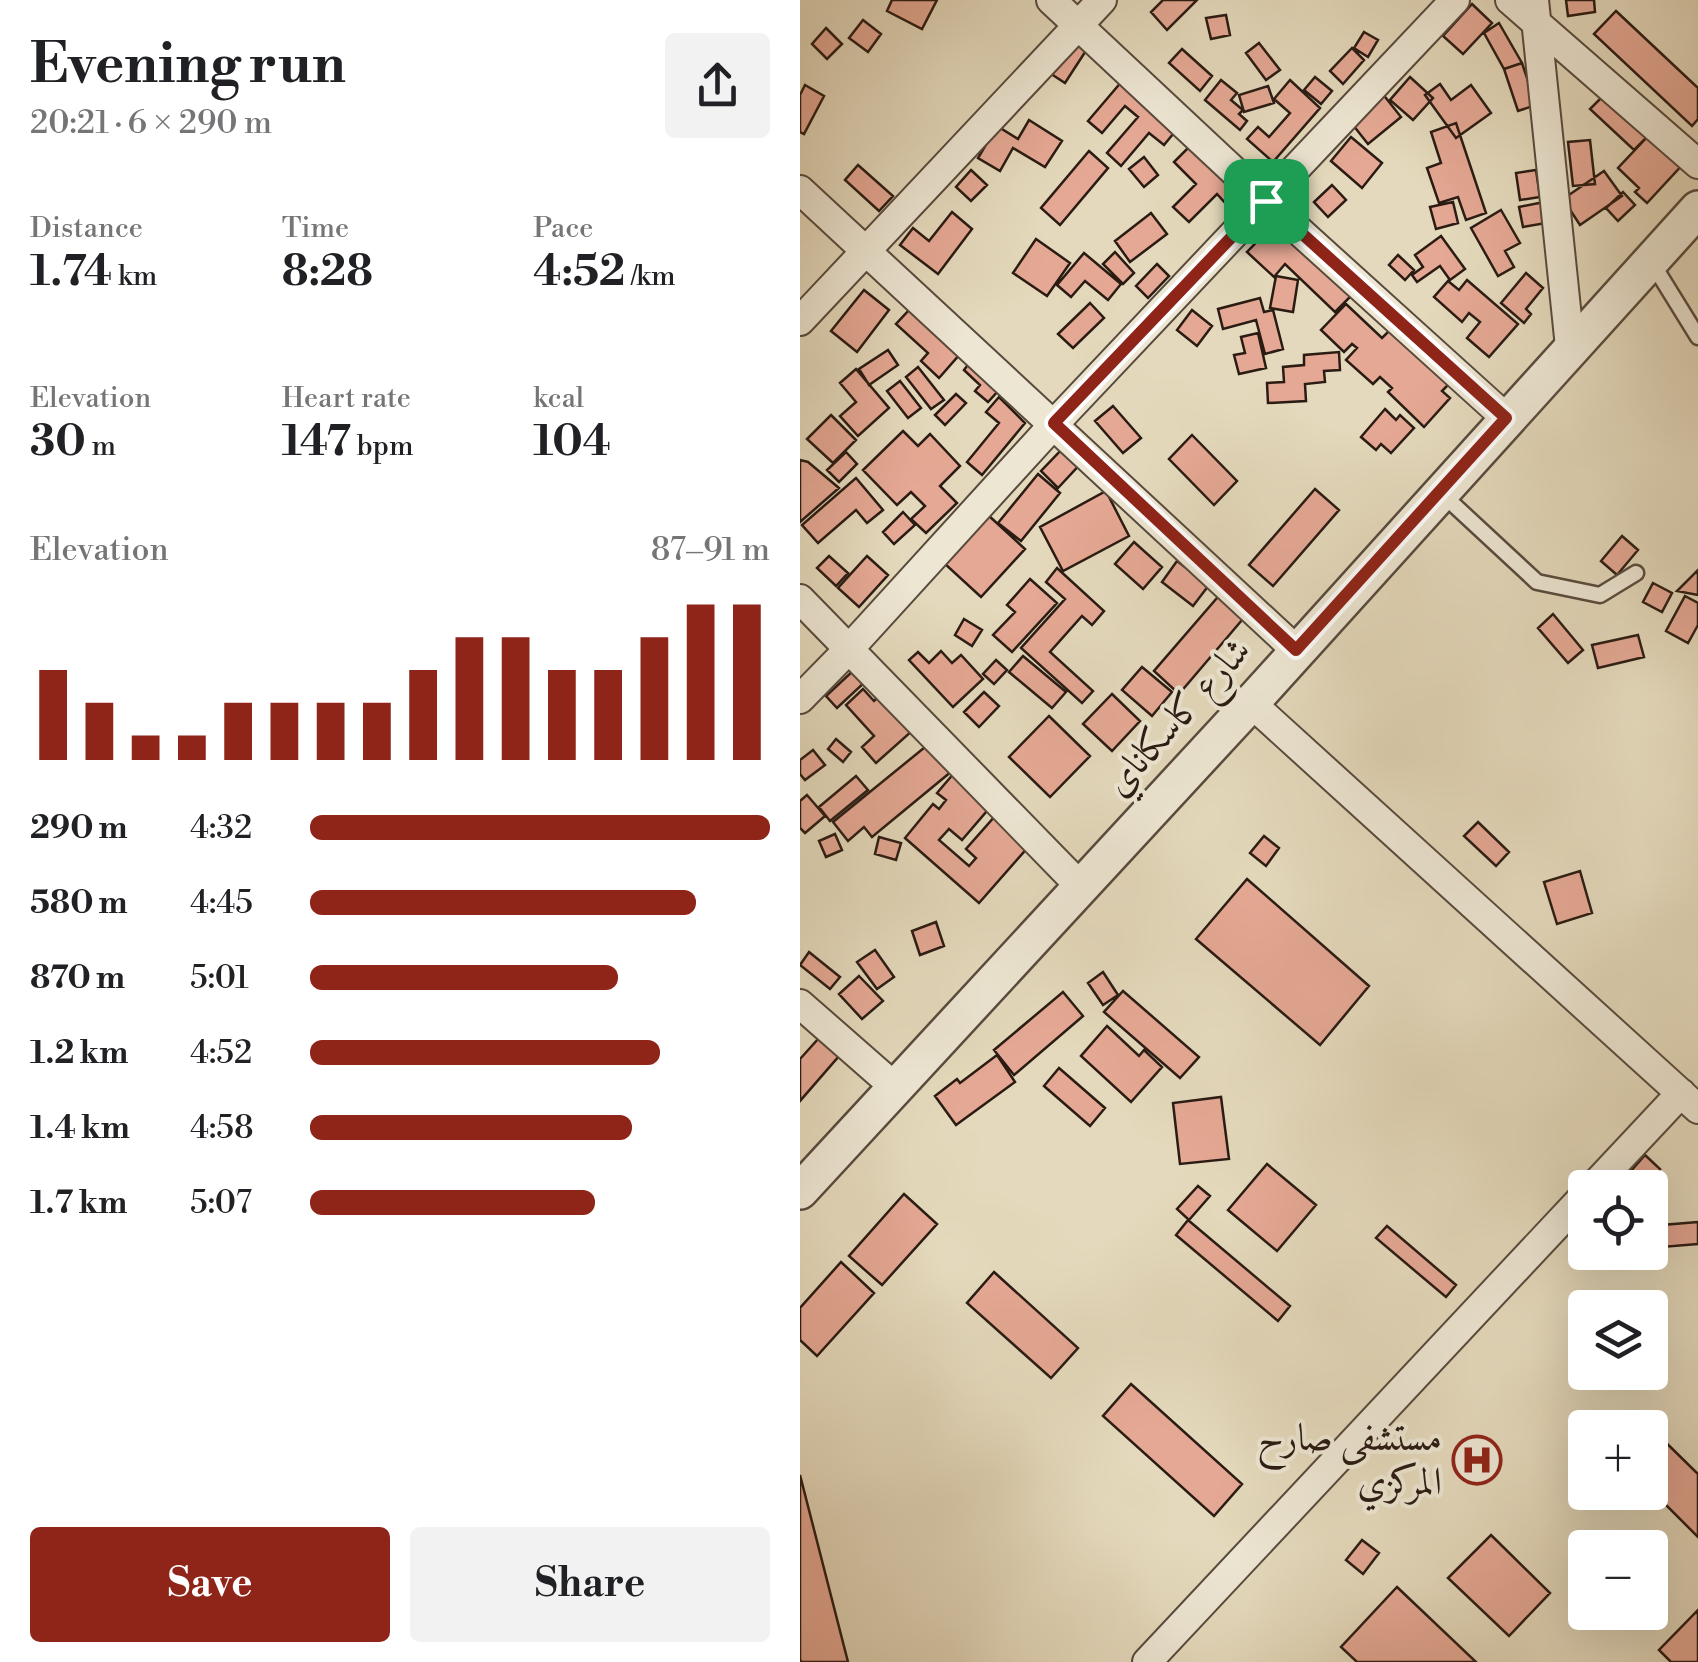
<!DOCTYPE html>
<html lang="en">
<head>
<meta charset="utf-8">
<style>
  :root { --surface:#fff; --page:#f2f2f2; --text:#202124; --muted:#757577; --accent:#8f2418 }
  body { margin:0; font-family:"Libre Bodoni",Amiri,serif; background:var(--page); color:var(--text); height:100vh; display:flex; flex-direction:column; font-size:38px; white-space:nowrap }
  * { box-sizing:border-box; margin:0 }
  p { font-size:32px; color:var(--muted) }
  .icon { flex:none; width:55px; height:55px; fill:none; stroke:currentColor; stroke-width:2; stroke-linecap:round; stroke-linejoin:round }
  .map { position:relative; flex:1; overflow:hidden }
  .drawer { display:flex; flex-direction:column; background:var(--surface); width:800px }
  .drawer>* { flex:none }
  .buttons { position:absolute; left:768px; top:1170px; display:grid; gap:20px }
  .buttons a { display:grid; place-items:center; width:100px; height:100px; border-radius:10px; background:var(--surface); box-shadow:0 10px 40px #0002; font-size:50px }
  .pin { position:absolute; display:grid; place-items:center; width:85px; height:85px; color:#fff; margin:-42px; border-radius:20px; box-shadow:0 5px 15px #0006 }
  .round { display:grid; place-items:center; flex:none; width:105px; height:105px; border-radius:10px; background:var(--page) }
  .headline { display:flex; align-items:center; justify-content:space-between; height:170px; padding:0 30px }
  h1 { font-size:55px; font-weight:700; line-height:75px }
  .figures { display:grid; grid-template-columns:repeat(3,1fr); gap:15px; height:170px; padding:10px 30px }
  .figures div { display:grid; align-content:center }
  .figures b { font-size:42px; font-weight:700 }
  .figures small { font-size:28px; font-weight:400 }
  .figures p { font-size:28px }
  .chart { height:280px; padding:20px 30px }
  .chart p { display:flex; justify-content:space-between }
  .chart svg { width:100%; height:180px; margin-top:10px; stroke:var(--accent); stroke-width:6 }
  .action { display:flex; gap:20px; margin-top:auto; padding:20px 30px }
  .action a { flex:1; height:115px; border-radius:10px; background:var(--accent); color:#fff; font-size:40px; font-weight:700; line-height:115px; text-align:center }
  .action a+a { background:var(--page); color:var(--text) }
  ul { padding:0 30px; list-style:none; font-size:32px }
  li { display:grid; grid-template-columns:160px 120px 1fr; align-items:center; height:75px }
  li i { height:25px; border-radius:12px; background:var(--accent) }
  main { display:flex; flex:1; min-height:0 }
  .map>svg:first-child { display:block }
  .building { fill:#e5a894; stroke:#2a1b13; stroke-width:2.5 }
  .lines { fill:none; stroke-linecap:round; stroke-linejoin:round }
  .service-casing { stroke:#584a3d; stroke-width:19 }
  .minor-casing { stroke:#584a3d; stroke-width:32 }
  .tertiary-casing { stroke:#584a3d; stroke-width:40 }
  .service { stroke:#ede6d3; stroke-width:14 }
  .minor { stroke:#ede6d3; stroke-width:28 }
  .tertiary { stroke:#ede6d3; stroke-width:35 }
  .route-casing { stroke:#fff; stroke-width:20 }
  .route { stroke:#8f2418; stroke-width:12 }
  .labels { text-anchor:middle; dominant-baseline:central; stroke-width:8; stroke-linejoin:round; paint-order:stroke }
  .street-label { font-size:38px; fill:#2a1b13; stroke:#ede6d3 }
  .poi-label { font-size:38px; fill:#2a1b13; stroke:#ede6d3; text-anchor:end }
</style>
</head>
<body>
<main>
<section class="drawer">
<div class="headline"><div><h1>Evening run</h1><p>20:21 · 6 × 290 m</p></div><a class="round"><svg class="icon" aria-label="share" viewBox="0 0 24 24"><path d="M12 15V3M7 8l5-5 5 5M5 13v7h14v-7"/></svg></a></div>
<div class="figures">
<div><p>Distance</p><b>1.74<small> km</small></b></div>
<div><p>Time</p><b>8:28</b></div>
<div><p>Pace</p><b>4:52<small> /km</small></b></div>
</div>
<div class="figures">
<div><p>Elevation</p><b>30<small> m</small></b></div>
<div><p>Heart rate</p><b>147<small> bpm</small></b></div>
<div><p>kcal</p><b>104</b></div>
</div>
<div class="chart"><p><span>Elevation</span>87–91 m</p>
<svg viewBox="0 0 160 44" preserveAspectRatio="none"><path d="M5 44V22M15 44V30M25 44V38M35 44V38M45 44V30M55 44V30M65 44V30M75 44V30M85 44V22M95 44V14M105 44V14M115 44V22M125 44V22M135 44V14M145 44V6M155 44V6"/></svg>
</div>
<ul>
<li><b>290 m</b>4:32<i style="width:100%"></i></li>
<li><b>580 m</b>4:45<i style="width:84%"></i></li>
<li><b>870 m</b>5:01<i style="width:67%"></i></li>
<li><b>1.2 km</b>4:52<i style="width:76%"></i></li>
<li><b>1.4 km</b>4:58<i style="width:70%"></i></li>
<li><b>1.7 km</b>5:07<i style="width:62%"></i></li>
</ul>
<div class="action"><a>Save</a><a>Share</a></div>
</section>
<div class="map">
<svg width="898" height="1662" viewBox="0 0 898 1662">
  <rect width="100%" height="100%" fill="#e4d9bc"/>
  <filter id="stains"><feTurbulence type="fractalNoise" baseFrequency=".002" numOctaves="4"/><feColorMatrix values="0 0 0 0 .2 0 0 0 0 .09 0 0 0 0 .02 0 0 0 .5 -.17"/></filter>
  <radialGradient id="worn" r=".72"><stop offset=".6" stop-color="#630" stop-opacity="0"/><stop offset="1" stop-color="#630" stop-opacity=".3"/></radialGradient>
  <path class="building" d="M92,0h45l-15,29 -35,-18z
    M363,0h34l-30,30 -16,-18z
    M766,0h28l1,12 -27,4z
    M672,4l20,19 -29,31 -20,-18z
    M816,11l82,77v31l-6,7 -98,-92z
    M426,15l4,20 -19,4 -5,-21z
    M63,20l18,14 -13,18 -19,-14z
    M699,23l23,40 -18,6 -20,-36z
    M26,28l16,16 -15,15 -15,-15z
    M267,31l22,15 -24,37 -23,-15z
    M564,32l14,8 -10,17 -14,-9z
    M459,43l21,27 -14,10 -20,-27z
    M552,48l12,12 -21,24 -13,-13z
    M382,49l30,27 -12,15 -31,-28z
    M722,63l14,42 -18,6 -14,-42z
    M515,77l17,14 -11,13 -17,-14z
    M610,77l23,21 -20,22 -23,-20z
    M323,80l55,48 -14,17 -15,-12 -28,33 -14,-13 31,-36 -13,-11 -23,27 -14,-12z
    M421,80l16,13 -6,7 12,10 -4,4 8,7 -7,9 -35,-30z
    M490,80l30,28 -47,54 -26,-23 11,-12 11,10 21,-24 -16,-14z
    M640,84l11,16 20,-15 20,28 -35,25 -31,-43z
    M5,85l19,11 -20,38 -4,-2v-37z
    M468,86l6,17 -30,9 -5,-17z
    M807,92l44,41 -17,17 -44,-41z
    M582,93l19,24 -33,27 -19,-24z
    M229,120l33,21 -17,26 -32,-19 -13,23 -22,-13 19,-32 21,13z
    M656,123l30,90 -20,7 -8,-23 -19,6 -12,-35 14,-5 -10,-31z
    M851,133l33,30 -37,40 -12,-11 4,-4 -21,-20z
    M551,137l31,26 -20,25 -31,-27z
    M790,140l5,44 -22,2 -5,-44z
    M392,144l48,48 -13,13 -10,-11 -28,28 -16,-15 23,-23 -22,-22z
    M289,151l19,17 -48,57 -19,-17z
    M344,157l14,18 -14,12 -15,-18z
    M58,165l35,31 -14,15 -34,-31z
    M171,170l16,15 -16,16 -15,-14z
    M736,170l4,27 -20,3 -4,-27z
    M804,171l18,25 -42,29 -17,-26z
    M532,185l14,15 -18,17 -14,-15z
    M823,192l12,13 -17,16 -12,-13z
    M749,201l3,21 -29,5 -4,-20z
    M653,202l5,21 -22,6 -6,-22z
    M701,210l19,33 -15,8 9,16 -16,9 -27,-48z
    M152,212l20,17 -34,45 -38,-29 13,-17 16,13z
    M351,213l16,21 -37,28 -15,-21z
    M478,220l76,73 -19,19 -50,-48 -11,13 -27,-25z
    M641,236l24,33 -15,11 -10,-14 -23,16 -5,-7 11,-8 -8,-12z
    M236,239l34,24 -23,33 -34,-23z
    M315,252l19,21 -11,11 -20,-20z
    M284,253l37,31 -13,16 -23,-19 -14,16 -14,-12z
    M598,255l16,15 -9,10 -16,-15z
    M357,264l12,12 -21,22 -12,-12z
    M726,273l17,15 -17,21 5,5 -7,9 -23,-20z
    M476,276l22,4 -5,32 -23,-4z
    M667,280l51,44 -29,33 -22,-19 13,-16 -11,-9 -7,9 -28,-25 14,-16 11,9z
    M64,290l25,20 -32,42 -26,-21z
    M460,298l4,14 9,-2 10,39 -18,5 -9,-34 -33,9 -5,-20z
    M290,303l14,15 -31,30 -15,-14z
    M546,304l36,34 9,-9 58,55 -7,7 8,7 -26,29 -36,-35 4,-4 -12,-11 -7,7 -27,-24 11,-12 -5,-4 -8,8 -23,-22z
    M110,309l50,45 -21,24 -18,-17 7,-8 -32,-29z
    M392,310l20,16 -15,20 -20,-16z
    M458,333l8,35 -27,6 -5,-19 11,-2 -4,-16z
    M88,350l10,15 -29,20 -10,-16z
    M539,352l1,18 -16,1 1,11 -20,2 1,17 -38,2 -1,-20 17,-1 -1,-15 21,-2v-10z
    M170,362l29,28 -11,12 -13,-11 5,-6 -16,-15z
    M118,367l26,33 -13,9 -25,-32z
    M56,369l33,39 -31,28 -18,-20 16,-14 -16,-19z
    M100,381l21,27 -13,10 -21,-27z
    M156,394l10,9 -21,22 -10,-10z
    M199,397l26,26 -43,52 -15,-13 32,-39 -13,-11z
    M313,406l28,32 -18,15 -28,-32z
    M585,409l11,11 4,-5 14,13 -23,25 -10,-9 -5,6 -15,-13z
    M31,415l25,25 -23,23 -26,-24z
    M103,431l15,15 12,-12 30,32 -20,20 17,17 -31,30 -15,-14 14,-13 -14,-14 -14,13 -34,-35z
    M392,435l45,46 -23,24 -45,-46z
    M267,444l17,16 -26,28 -17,-17z
    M46,452l11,12 -18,18 -12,-12z
    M0,460l8,2 31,26 -39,34z
    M238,474l22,19 -39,48 -23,-18z
    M56,478l27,32 -16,13 -11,-13 -38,33 -16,-18z
    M515,489l24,21 -66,76 -24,-21z
    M306,491l23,45 -66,35 -23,-44z
    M103,512l12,13 -21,19 -11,-12z
    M188,515l37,34 -44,48 -36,-33z
    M822,536l16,14 -21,25 -16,-14z
    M334,542l28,25 -19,22 -28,-25z
    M29,556l19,17 -12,13 -19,-18z
    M67,556l21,19 -29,32 -21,-19z
    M377,561l32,24 -16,21 -31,-24z
    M257,568l47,43 -12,14 -10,-9 -32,36 43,39 -11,12 -61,-55 44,-49 -19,-17z
    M898,570v25l-21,-4z
    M230,579l27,24 -45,49 -19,-17 22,-23 -8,-7z
    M853,583l19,10 -10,19 -19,-10z
    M423,591l25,22 -69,81 -25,-23z
    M885,596l13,7v22l-10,18 -22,-12z
    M753,614l30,36 -15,13 -30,-35z
    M164,619l18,11 -10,16 -17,-11z
    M838,635l6,22 -46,11 -6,-23z
    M141,651l11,12 9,-8 22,24 -30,28 -44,-47 9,-8 11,11z
    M223,656l43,36 -14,16 -43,-36z
    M196,660l11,10 -13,14 -11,-10z
    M342,667l30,25 -20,24 -30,-26z
    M55,669l11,12 -29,27 -11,-12z
    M63,689l11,12 6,-6 32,36 -36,32 -14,-16 12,-11 -28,-31z
    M184,692l15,14 -20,21 -15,-15z
    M312,694l28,27 -28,30 -29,-27z
    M249,716l41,40 -40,41 -41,-40z
    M36,739l15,13 -8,10 -15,-13z
    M130,743l22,28 -80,66 -8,-10 -16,14 -15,-19z
    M13,750l12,15 -20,15 -5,-6v-14z
    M155,772l37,33 -30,35 -13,-11 -10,11 30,26 7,-8 -10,-9 30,-34 34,30 -51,58 -74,-65 28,-34 6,5 7,-9 -9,-7z
    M56,776l12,14 -38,31 -11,-14z
    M7,795l18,21 -20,17 -5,-5v-27z
    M678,822l31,30 -13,14 -32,-30z
    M35,834l7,16 -16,7 -7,-16z
    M464,836l15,12 -13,18 -16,-13z
    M79,837l22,6 -5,17 -21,-6z
    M780,871l12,42 -35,11 -13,-42z
    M447,879l122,107 -49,59 -124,-106z
    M136,922l8,24 -24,9 -8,-24z
    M75,950l19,27 -17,12 -20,-27z
    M9,952l31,25 -10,12 -30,-24z
    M303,972l15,23 -15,10 -15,-22z
    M59,976l24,25 -21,18 -23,-25z
    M323,991l76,66 -19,21 -76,-66z
    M263,992l20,24 -69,59 -20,-25z
    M307,1026l32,30 5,-6 18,17 -31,35 -50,-46z
    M19,1038l20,18 -39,45v-42z
    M197,1055l18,27 -59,43 -21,-29 22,-17 3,4z
    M259,1068l46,40 -15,18 -46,-40z
    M421,1097l8,62 -49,5 -7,-61z
    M845,1155l15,14 -17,19h-27z
    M467,1164l49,41 -39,46 -49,-41z
    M398,1186l12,10 -21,24 -12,-11z
    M104,1194l33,30 -55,61 -33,-29z
    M388,1220l102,86 -12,15 -102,-86z
    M898,1222v22l-48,4v-22z
    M587,1226l69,59 -10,12 -70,-59z
    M41,1262l33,31 -57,63 -17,-16v-32z
    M194,1272l84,76 -27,30 -84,-75z
    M331,1384l111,100 -28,32 -111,-100z
    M847,1424l51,50v63l-48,-48v-61h-7z
    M0,1475l48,187h-47l-1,-3z
    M691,1535l59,58 -41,43 -61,-58z
    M562,1540l17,13 -16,21 -17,-14z
    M597,1587l79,75h-119l-16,-15z
    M898,1610v52h-27l-12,-12z"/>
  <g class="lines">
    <g class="service-casing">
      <path id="service" d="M851,261l47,76
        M640,492l97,90 63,13 36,-22"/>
    </g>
    <g class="minor-casing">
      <path id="minor" d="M251,0l215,201 240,217
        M710,0l188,164
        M734,0l36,347
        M0,190l496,460
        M0,321l302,-321
        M0,599l280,287
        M0,699l49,-50 206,-226 400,-423
        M451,703l447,406
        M0,1004l97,85
        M792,1188l89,-95
        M347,1662l438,-467"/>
    </g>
    <g class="tertiary-casing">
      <path id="tertiary" d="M0,1191l451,-488 447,-494"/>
    </g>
    <use href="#service" class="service"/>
    <use href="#minor" class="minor"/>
    <use href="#tertiary" class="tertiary"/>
  </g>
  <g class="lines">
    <g class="route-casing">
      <path id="route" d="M466,201l240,217 -210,232 -242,-227z"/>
    </g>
    <use href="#route" class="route"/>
  </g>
  <defs>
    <g id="hospital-ring" transform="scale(2.5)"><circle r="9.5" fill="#ede6d3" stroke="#8f2418" stroke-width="1.5"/><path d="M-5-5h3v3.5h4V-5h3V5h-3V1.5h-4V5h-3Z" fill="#8f2418"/></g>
  </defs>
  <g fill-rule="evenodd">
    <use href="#hospital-ring" x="677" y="1460"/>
  </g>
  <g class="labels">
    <g class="street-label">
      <text transform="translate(378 717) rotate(-48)">شارع كاسكاناي</text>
    </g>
    <g class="poi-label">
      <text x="642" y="1438">مستشفى صارح<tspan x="642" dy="44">المركزي</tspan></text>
    </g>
  </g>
  <rect width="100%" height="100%" filter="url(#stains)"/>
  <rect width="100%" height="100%" fill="url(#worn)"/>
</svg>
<div class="buttons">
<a><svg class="icon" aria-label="locate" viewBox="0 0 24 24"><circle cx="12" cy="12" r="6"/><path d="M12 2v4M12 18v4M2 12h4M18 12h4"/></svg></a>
<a><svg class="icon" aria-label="layers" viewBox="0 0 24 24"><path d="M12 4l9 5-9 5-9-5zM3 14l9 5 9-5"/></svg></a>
<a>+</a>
<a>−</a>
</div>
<div class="pin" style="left:466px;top:201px;background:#1e9e55"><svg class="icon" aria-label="arrive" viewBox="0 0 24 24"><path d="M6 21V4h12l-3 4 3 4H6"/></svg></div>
</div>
</main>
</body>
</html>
